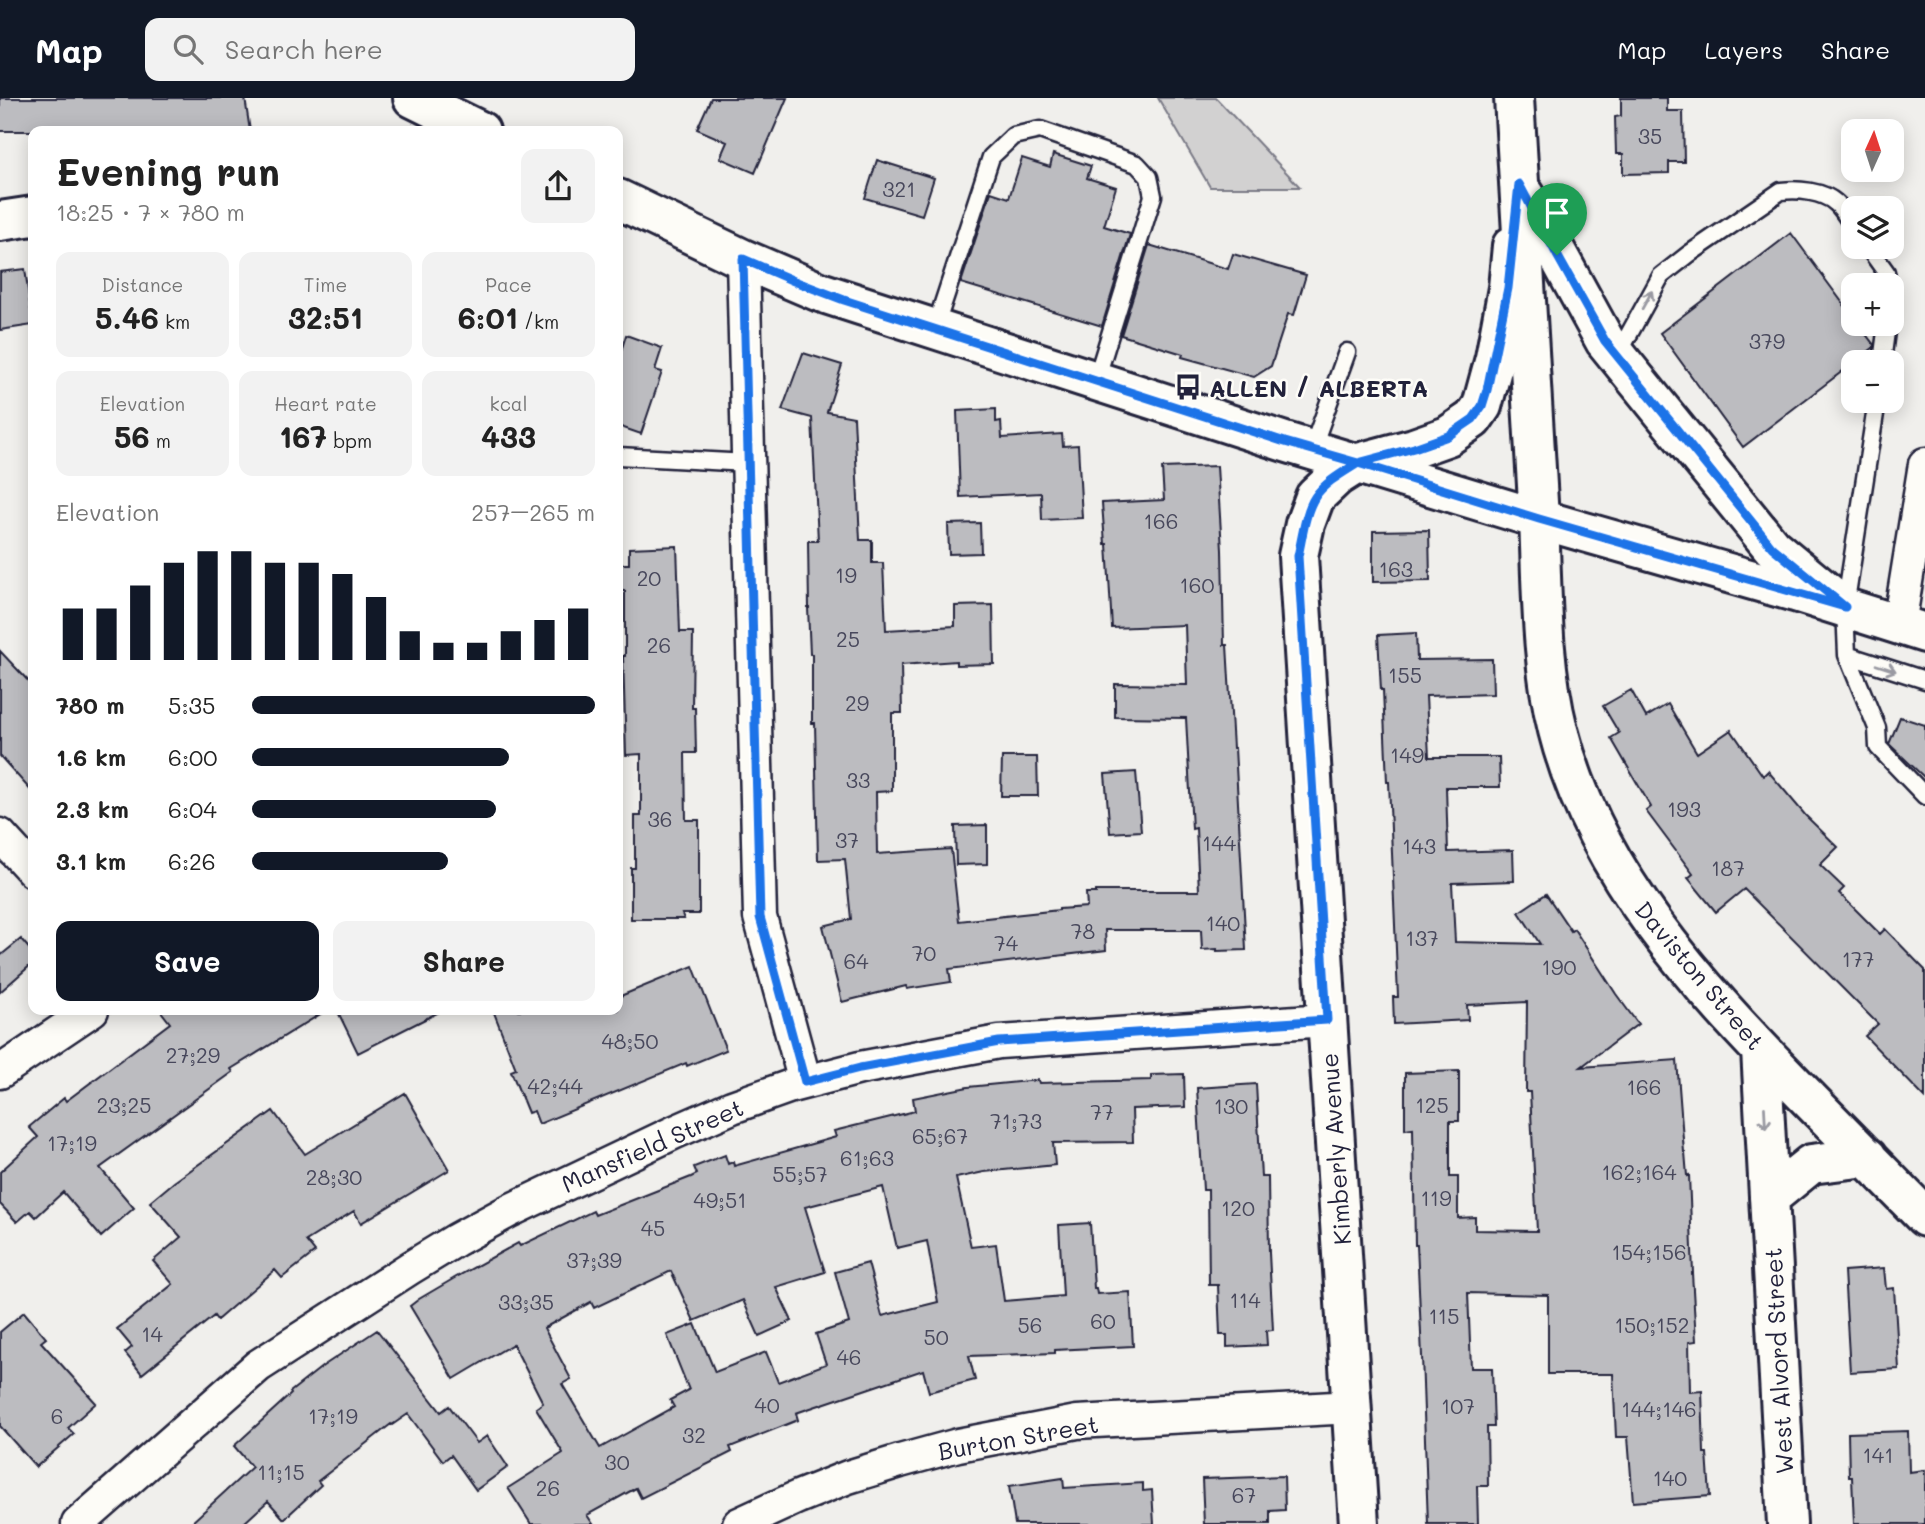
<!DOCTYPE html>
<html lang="en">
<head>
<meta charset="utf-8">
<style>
  :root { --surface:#fff; --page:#f2f2f2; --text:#222; --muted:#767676; --accent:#111827 }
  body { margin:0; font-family:Mali,sans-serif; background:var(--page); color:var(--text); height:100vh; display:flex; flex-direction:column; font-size:26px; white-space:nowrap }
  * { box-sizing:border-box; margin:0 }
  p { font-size:23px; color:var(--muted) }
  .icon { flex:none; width:38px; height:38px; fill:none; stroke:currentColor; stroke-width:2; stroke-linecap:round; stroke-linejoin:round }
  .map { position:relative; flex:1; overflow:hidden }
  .sheet { position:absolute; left:28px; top:28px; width:595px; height:889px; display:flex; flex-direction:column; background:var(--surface); border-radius:14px; box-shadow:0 4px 18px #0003 }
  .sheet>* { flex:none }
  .needle { width:46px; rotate:3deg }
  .fabs { position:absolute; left:1841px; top:21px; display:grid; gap:14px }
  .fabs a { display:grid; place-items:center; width:63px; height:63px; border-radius:14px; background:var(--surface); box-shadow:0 4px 18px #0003; font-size:35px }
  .pin { position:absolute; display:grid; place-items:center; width:60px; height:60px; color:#fff; margin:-72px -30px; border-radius:50% 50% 50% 0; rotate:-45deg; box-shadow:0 0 7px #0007 }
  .pin .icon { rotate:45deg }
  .round { display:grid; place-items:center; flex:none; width:74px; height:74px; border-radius:14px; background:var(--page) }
  .overview { display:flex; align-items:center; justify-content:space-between; height:119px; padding:0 28px }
  h1 { font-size:38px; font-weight:700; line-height:52px }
  .stats { display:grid; grid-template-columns:repeat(3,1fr); gap:10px; height:119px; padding:7px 28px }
  .stats div { display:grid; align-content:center; border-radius:14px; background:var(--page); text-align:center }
  .stats b { font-size:30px; font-weight:700 }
  .stats small { font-size:19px; font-weight:400 }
  .stats p { font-size:19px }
  .chart { height:196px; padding:14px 28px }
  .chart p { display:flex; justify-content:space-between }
  .chart svg { width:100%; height:126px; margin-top:7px; stroke:var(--accent); stroke-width:6 }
  .cta { display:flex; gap:14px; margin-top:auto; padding:14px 28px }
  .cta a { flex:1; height:80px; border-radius:14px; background:var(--accent); color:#fff; font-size:28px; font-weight:700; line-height:80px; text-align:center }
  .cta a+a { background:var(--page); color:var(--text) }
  ul { padding:0 28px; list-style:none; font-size:23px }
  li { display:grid; grid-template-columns:112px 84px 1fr; align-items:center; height:52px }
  li i { height:18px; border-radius:9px; background:var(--accent) }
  header { display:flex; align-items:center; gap:42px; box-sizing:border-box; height:98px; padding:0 35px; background:var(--accent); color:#fff }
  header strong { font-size:33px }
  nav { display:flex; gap:38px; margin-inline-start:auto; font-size:24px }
  .search { width:490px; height:63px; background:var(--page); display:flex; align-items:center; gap:18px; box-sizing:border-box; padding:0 24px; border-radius:14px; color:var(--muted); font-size:26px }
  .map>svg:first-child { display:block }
  .green { fill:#d2d1d1; stroke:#7a7a86; stroke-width:2 }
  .building { fill:#bcbcc0; stroke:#22223b; stroke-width:2; fill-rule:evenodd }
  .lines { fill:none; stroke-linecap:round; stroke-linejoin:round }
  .lane-casing { stroke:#22223b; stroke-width:21 }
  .street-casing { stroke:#22223b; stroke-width:37 }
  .secondary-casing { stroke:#22223b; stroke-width:44 }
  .primary-casing { stroke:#22223b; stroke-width:44 }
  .lane { stroke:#fdfcf7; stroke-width:16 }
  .street { stroke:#fdfcf7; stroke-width:32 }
  .secondary { stroke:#fdfcf7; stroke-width:38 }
  .primary { stroke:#fdfcf7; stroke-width:38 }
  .oneway { stroke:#9a9aa2 }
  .route-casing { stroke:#fff; stroke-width:14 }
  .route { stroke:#1a73e8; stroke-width:9 }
  .labels { text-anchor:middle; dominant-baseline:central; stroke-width:5; stroke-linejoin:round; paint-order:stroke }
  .number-label { font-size:21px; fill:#48485c }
  .poi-label { font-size:24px; font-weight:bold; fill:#22223b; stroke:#fdfcf7; text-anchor:start }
  .street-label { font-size:24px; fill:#22223b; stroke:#fdfcf7 }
</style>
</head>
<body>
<header>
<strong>Map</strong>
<div class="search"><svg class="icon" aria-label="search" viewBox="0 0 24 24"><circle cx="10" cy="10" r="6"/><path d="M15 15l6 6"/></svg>Search here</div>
<nav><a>Map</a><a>Layers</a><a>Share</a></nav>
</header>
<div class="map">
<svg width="1925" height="1426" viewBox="0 0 1925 1426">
  <rect width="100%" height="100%" fill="#f0efec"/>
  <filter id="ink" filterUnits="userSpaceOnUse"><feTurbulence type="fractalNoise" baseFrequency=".0143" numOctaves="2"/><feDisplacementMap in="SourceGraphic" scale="14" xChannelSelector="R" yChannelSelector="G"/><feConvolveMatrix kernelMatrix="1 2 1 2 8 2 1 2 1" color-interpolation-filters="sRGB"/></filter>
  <g filter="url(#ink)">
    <path class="green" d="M1158,0h58l84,89h-90z"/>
    <path class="building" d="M0,0h245l5,33h-250z
      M711,0h76l-32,75 -35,-15 7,-16 -30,-13z
      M1621,0h46v13h16l1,51h-15v11l-46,1v-20h-7l-1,-37 6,-1z
      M1053,56l38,12 -4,12 29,9 -12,39 26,8 -28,92 -141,-43 30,-91 18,6 13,-40 28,9z
      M877,62l57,18 -12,37 -57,-17z
      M1791,135l62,84v7h5l16,21 -1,3 -130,99 -83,-114z
      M1149,147l79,24 5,-15 73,21 -12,40 -6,-1 -17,52 -17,11 -72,-20 1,-3 -62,-19z
      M25,171l8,56 -33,5v-58z
      M626,237l36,13 -7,22 7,2 -21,62 -23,-8v-65z
      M803,255l39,12 -15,47 27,5 6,123h12v23h11l3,67 69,-4v-20l38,-1 1,59 -38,1v-4l-55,4 1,48h-10v78l-16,1 1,62 74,-5 8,72 100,-11v-1l28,-2 -1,-14h10v-2h103l-3,-63 -4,1 -6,-111 -71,-1v-33l72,1 -2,-60 -73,3 -5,-84h-2l-3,-41 62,-3 -2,-32 55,-2 5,84 2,95h3l6,103h2l11,202 -29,1v-2l-15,1 -1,-20h-96l1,20 -157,19 2,13 -44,7 -1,-3 -64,16 -19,-76 28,-7 -6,-60 -27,1 -3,-137h-3v-69h-2l-2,-46h1l-1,-67h10l-6,-123 -30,-8z
      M996,311v13l5,-1 1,17 60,-4 1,12 15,-1 4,73 -40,2 -1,-27 -81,4 -3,-86z
      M980,425l1,30 -32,1 -1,-30z
      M1429,432l1,51 -57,1v-51z
      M677,448l3,86h13l-1,76h3l1,45h-11l1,67h13v94h-17l2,5h-53v-51h4v-52h6v-62l-15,1 -3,-99h2v-65h-5l-1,-27h10v-16z
      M1416,535l1,27 75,-1 1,35 -67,2 3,61h70l1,30h-54l2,65 65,-2 1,31 -62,2 3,59 85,2 -21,-32 27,-18 25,37 3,-2 42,65 22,30 -57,43 96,-7 7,92h1l2,24 2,-1 4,98h-1l4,68 -7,1 1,50 12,-1 2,62h3l3,43 -77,6 -5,-65h-12l-3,-63h-65v-79l-80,-2 3,75h21l2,59h-7l1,59h-11l1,38h-50l-6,-168 -5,-111h-2l-2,-117 -8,1v-56l54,-2v50h-9v56h8v41l17,-1v13l62,1 -7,-139h-4l1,-90 -60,3 1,15 -74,4 -1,-27h5l-9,-215h-2l-4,-92h-2l-3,-55z
      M0,553l33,35v107l-33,-37z
      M1631,592l15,27 22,-13 29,49 34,-23 32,46 5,-5 38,45 32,31 -18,18 24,23 -5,5 41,41 5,-5 40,41v128l-60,-62 13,-12 -134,-135 -28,23 -28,-34 5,-4 -47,-63 5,-4 -40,-69 8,-5 -16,-27z
      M1900,619l25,8v53l-36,-34z
      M1002,659h35l1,39h-37z
      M1136,674l5,59 -31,2 -5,-59z
      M987,727v39l-31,1 -1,-39z
      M21,841l12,14v10l-33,29v-36z
      M693,868l33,84 -39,16 -1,-3 -147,61 -5,-13 -6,2 -17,-42 5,-2 -23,-59h125v-13z
      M160,912h167l-96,59 2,3 -133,96 34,40 -33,29 -38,-45 -27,25 -6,-6 -13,11 -17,-18v-32l38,-35 -9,-10 35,-29 2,3 104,-78z
      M337,912h106l-85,43z
      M1184,976l1,33 -53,2 1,33 -80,1 2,22 -71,7 -28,6 15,69 25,-3 8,57 59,-5 -4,-71 31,-2 4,65h2l1,6 33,-2 3,54 -78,4v3l-86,3 6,24 -46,12 -6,-22 -127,43 2,7 -68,27 2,5 -91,46 -5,-10 -49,27 6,9h-62l-23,-36 55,-35 -27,-45 7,-5 -30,-59 -59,35 -44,-73 9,-7 39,-23 60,-33 2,3 73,-35 2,4 96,-38 6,-3 -3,-7 31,-12 3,9 5,-2 1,4 102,-29 -2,-6 81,-20 -2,-13 55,-11 70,-7 1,3 112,-3v-5zM883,1089l14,61 30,-7 11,61 -56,14 -14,-53 -33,9 14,51 -33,11 10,30 -48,18 -12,-30 -51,20 -20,-48 -28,11 22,55 -19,10 4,7 -74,41 -38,-64 9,-5 -27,-51 47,-26 3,6 77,-37 23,50 49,-21 16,36 33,-15 -16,-34 49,-15 -20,-65z
      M1256,986l5,93h7l1,76 4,77 -7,1 1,14 -40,2v-12h-7l-2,-50h-9l-1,-95h-5l-6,-102z
      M405,995l44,77 -88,53 -7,-12 -48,30 9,11 -33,26 -7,-8 -58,50 -3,-4 -72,58 -17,-21 7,-6 -15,-18 56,-45 -20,-23 28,-24 -31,-35 24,-20 99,-71 32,43z
      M1884,1170l2,21 8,-1 5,81 -49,3 -6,-101z
      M24,1214l22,26 -5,4 55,61 -28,25 6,6 -38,33 -36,-41v-94z
      M377,1232l64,82 8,-6 28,37 10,-7 21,31 -32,23 -25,-35 -8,6 -35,-47 -16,11 -1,-1 -73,57 3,4 -37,34 -16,-18 -25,23h-53l62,-57 -18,-21 57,-52 -1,-2 33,-26z
      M1908,1333l1,41 16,-2v54h-71l-2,-47h-3l-1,-44z
      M1284,1378l1,34 -15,1v13h-66l-2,-45z
      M1063,1380l1,10 79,-5v8l9,-1 2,34h-139l-6,-38z"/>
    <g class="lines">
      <g class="lane-casing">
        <path id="lane" d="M1868,149l18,25 3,13
          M935,230l56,-171 22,-21 27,-6 97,34 12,13 4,19 -57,184
          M1617,258l44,-80 28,-22 92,-63c17,-2 42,0 55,12 7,6 12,16 17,23
          M1882,264l5,-38
          M1877,303l-32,206 2,48 30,73 1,19 47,49
          M1312,351l35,-97
          M618,358l130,7
          M1847,557l78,25"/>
      </g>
      <g class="street-casing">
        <path id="street" d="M743,161l17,658 45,165
          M1899,527l26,-161
          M0,737l33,36
          M0,974l92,-62
          M78,1426l180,-158 152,-98 46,-28 53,-29 166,-79 57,-25 59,-21 69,-18 139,-26 328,-22
          M739,1426l59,-27 50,-20 52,-16 58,-16 119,-23 275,-15"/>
      </g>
      <g class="secondary-casing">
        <path id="secondary" d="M413,0l67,33
          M618,101l125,60 77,33 465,150 254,77c3,69 2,144 19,211 36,143 140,256 240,358 42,43 85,86 127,129
          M0,123l33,-5
          M1761,952l26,474
          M1769,1100l42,-34 56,-7
          M1359,1426l-61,-968 7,-32 10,-27 21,-20 22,-14 56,-15 34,-12 25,-17 9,-13 13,-48 13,-70 4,-42"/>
      </g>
      <g class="primary-casing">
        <path id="primary" d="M1514,0l25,421 256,73 130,41
          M1525,97l80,146 167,206 58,48"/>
      </g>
      <use href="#lane" class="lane"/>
      <use href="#street" class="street"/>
      <use href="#secondary" class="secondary"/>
      <use href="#primary" class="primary"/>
    </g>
    <defs><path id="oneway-shaft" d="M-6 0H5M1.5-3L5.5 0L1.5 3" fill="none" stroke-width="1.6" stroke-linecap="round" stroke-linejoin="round" transform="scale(1.75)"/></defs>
    <g class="oneway">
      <use href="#oneway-shaft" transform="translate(1647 202) rotate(-61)"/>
      <use href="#oneway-shaft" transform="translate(1886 570) rotate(18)"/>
      <use href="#oneway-shaft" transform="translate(1765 1020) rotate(87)"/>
    </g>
  </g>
  <g class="lines" filter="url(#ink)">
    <g class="route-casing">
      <path id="route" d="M1557,157l-38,-71 -11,104 -21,102 -5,16 -9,13 -25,17 -34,12 -56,15 -73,-21 -441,-142 -50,-19 -51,-22 17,658 45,165 55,-14 139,-26 328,-22 -29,-464c4,-17 7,-44 17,-59 10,-15 29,-25 43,-34l181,56 306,88 -73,-60 -167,-206 -48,-86"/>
    </g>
    <use href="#route" class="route"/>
  </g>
  <defs>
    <g id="bus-bare" transform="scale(2.1)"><path d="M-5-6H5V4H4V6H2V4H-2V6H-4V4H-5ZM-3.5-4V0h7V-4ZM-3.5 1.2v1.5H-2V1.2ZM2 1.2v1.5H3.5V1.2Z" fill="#22223b" stroke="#fdfcf7" stroke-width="2.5" paint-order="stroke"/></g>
  </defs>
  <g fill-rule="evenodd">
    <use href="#bus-bare" x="1188" y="289"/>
  </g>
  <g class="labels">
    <g class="number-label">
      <text x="1650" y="37">35</text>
      <text x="899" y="90">321</text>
      <text x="1767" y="242">379</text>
      <text x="1161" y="422">166</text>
      <text x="1396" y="470">163</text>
      <text x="846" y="476">19</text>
      <text x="649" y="479">20</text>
      <text x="1197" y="486">160</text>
      <text x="848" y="540">25</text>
      <text x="659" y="546">26</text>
      <text x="1405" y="576">155</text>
      <text x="857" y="604">29</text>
      <text x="1407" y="656">149</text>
      <text x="858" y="681">33</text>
      <text x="1684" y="710">193</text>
      <text x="660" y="720">36</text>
      <text x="847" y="741">37</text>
      <text x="1219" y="744">144</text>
      <text x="1419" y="747">143</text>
      <text x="1728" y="769">187</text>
      <text x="1223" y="824">140</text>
      <text x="1083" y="832">78</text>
      <text x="1422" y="839">137</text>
      <text x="1006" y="844">74</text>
      <text x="924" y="854">70</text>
      <text x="1858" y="860">177</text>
      <text x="856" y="862">64</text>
      <text x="1559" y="868">190</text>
      <text x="630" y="942">48;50</text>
      <text x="193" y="956">27;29</text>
      <text x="555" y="987">42;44</text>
      <text x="1644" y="988">166</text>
      <text x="124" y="1006">23;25</text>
      <text x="1432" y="1006">125</text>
      <text x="1231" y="1007">130</text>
      <text x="1102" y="1013">77</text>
      <text x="1016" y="1022">71;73</text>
      <text x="940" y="1037">65;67</text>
      <text x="72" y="1044">17;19</text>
      <text x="867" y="1059">61;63</text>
      <text x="1639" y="1073">162;164</text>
      <text x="800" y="1075">55;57</text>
      <text x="334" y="1078">28;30</text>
      <text x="1436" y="1099">119</text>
      <text x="720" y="1101">49;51</text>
      <text x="1238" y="1109">120</text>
      <text x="653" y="1129">45</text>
      <text x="1649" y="1153">154;156</text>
      <text x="594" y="1161">37;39</text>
      <text x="1245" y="1201">114</text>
      <text x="526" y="1203">33;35</text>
      <text x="1444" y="1217">115</text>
      <text x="1103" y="1222">60</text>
      <text x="1030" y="1226">56</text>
      <text x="1652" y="1226">150;152</text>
      <text x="152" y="1235">14</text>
      <text x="936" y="1238">50</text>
      <text x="849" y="1258">46</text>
      <text x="767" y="1306">40</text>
      <text x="1458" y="1307">107</text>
      <text x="1659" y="1310">144;146</text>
      <text x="57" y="1317">6</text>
      <text x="333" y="1317">17;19</text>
      <text x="694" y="1336">32</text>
      <text x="1878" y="1356">141</text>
      <text x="617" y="1363">30</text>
      <text x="281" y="1373">11;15</text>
      <text x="1670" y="1379">140</text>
      <text x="548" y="1389">26</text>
      <text x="1244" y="1396">67</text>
    </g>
    <g class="poi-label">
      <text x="1209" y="289">ALLEN / ALBERTA</text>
    </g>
    <g class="street-label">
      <text transform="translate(1700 877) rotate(50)">Daviston Street</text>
      <text transform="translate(652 1047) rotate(-24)">Mansfield Street</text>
      <text transform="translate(1335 1051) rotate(-94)">Kimberly Avenue</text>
      <text transform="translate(1778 1263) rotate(-93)">West Alvord Street</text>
      <text transform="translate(1018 1339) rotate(-10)">Burton Street</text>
    </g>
  </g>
</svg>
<div class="fabs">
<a><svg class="needle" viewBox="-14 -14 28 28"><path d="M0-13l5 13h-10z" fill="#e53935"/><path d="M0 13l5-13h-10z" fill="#767676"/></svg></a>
<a><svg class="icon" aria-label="layers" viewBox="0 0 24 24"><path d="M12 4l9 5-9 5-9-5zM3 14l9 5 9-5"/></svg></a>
<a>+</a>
<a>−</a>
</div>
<div class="pin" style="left:1557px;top:157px;background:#1e9e55"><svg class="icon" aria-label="arrive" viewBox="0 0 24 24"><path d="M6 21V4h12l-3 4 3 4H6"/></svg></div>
<section class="sheet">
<div class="overview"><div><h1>Evening run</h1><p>18:25 · 7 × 780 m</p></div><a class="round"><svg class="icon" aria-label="share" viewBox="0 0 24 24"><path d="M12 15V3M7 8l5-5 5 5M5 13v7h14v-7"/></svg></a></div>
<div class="stats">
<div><p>Distance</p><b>5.46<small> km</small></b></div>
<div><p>Time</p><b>32:51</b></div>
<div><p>Pace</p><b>6:01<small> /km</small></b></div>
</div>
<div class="stats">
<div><p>Elevation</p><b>56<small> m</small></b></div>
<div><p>Heart rate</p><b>167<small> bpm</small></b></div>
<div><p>kcal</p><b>433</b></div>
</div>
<div class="chart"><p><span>Elevation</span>257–265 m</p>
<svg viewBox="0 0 160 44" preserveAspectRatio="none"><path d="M5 44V26M15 44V26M25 44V18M35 44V10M45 44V6M55 44V6M65 44V10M75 44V10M85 44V14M95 44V22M105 44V34M115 44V38M125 44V38M135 44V34M145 44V30M155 44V26"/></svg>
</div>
<ul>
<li><b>780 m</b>5:35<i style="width:100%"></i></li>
<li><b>1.6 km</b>6:00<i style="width:75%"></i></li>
<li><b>2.3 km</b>6:04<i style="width:71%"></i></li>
<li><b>3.1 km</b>6:26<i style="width:57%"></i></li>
</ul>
<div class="cta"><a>Save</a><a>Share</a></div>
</section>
</div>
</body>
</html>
